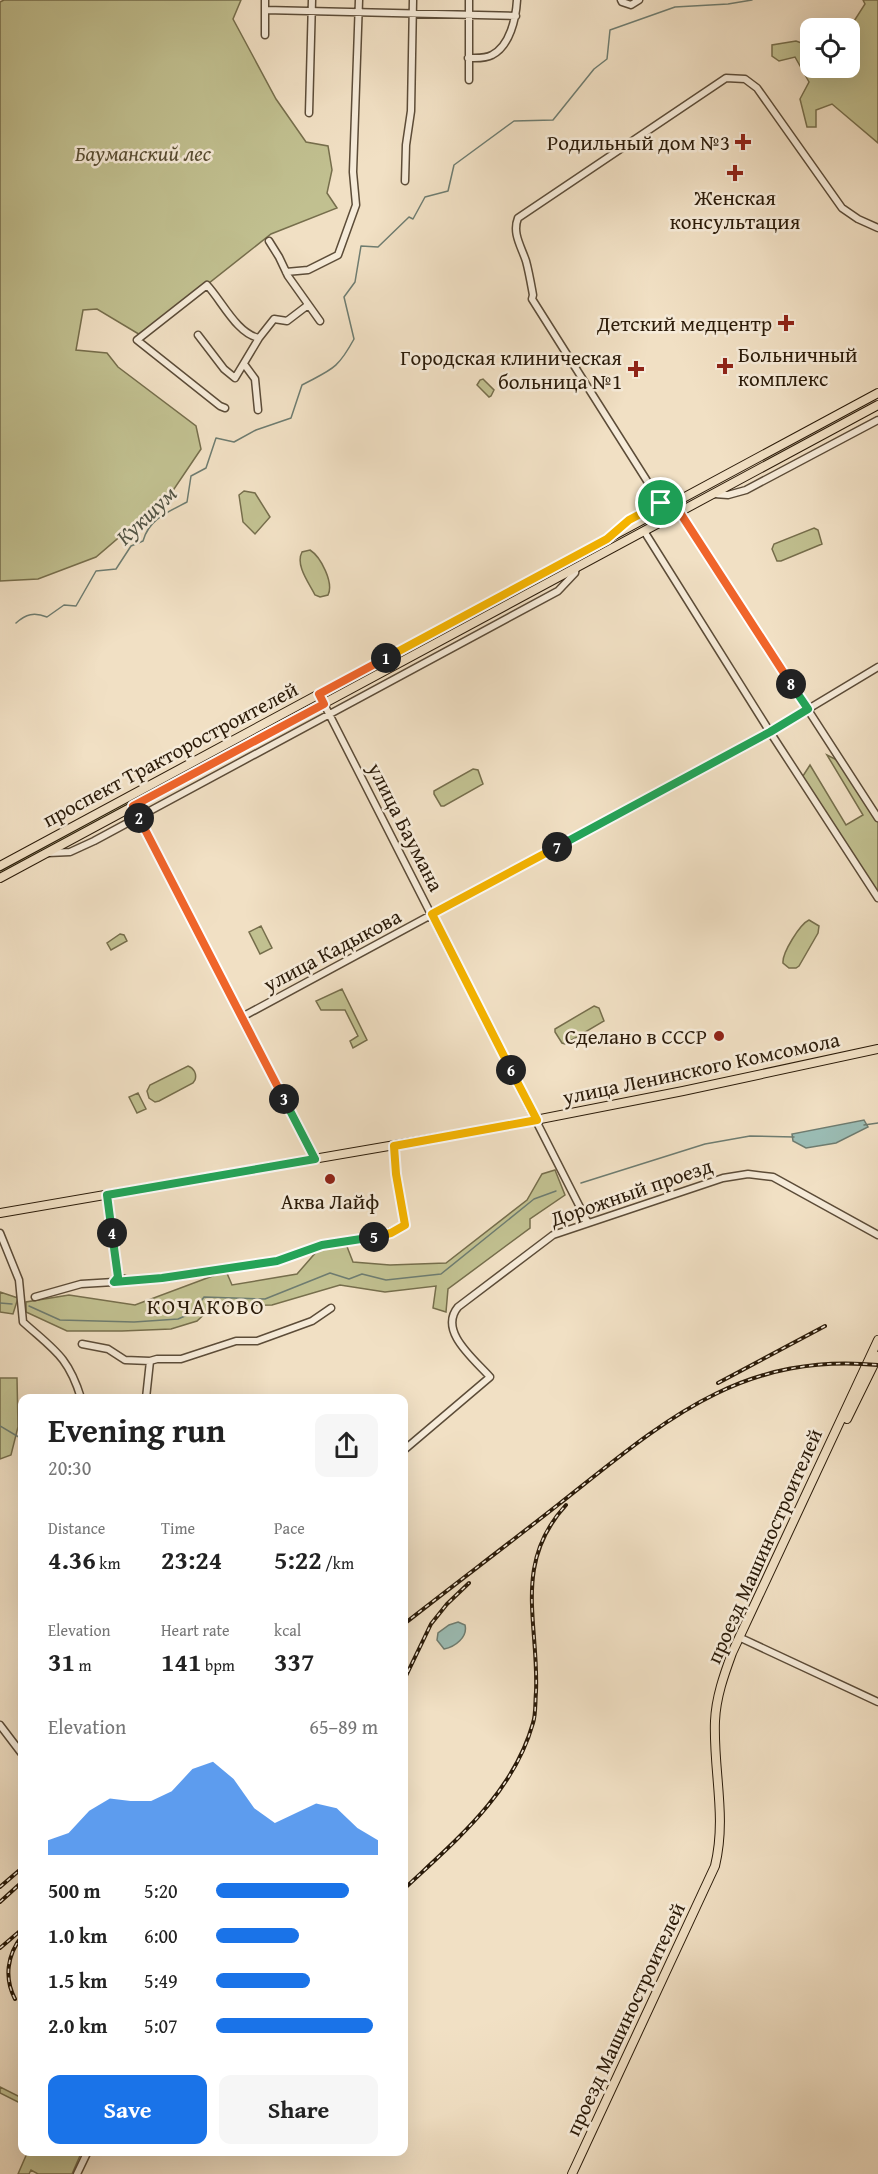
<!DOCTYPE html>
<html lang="en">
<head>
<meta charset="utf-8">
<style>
  :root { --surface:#fff; --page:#f6f6f6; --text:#222; --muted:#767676; --accent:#1a73e8 }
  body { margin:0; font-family:"Gentium Book Plus",serif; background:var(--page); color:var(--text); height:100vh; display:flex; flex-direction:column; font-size:22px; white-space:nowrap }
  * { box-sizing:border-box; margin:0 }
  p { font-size:20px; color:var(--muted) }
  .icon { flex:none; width:33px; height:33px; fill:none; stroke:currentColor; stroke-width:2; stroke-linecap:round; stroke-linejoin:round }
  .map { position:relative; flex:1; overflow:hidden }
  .drawer { position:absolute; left:18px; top:1394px; width:390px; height:762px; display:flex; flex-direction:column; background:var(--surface); border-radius:12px; box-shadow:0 6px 24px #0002 }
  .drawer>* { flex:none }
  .buttons { position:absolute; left:800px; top:18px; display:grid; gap:12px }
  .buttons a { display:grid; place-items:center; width:60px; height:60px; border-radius:12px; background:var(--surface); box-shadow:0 6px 24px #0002; font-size:30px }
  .pin { position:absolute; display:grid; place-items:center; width:51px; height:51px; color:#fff; margin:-26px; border:3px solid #fff; border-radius:50%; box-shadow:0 2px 6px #0007 }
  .km { position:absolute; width:30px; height:30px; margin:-15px; border-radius:50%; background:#222; color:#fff; font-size:16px; line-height:30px; text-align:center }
  .round { display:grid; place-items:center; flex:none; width:63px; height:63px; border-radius:12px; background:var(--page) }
  .headline { display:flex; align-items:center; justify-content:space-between; height:102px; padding:0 30px }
  h1 { font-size:33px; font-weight:800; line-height:45px }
  .figures { display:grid; grid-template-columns:repeat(3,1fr); gap:9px; height:102px; padding:6px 30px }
  .figures div { display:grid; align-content:center }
  .figures b { font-size:26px; font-weight:800 }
  .figures small { font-size:16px; font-weight:400 }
  .figures p { font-size:16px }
  .chart { height:168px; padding:12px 30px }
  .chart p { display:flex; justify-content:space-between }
  .chart svg { width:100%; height:108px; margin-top:6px; fill:var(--accent); opacity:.7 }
  .primary-button { display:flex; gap:12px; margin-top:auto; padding:12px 30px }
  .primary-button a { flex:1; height:69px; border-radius:12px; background:var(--accent); color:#fff; font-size:24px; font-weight:800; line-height:69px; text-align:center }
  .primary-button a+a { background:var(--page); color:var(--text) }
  ul { padding:0 30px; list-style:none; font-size:20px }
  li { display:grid; grid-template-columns:96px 72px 1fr; align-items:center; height:45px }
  li i { height:15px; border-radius:8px; background:var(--accent) }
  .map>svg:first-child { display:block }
  .green { fill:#c1c090; stroke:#766e4c; stroke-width:1.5 }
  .water { fill:#9bbdb5; stroke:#6e7c70; stroke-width:1.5 }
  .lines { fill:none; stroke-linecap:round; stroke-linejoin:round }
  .stream { stroke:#6e7c70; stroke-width:1.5 }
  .minor-casing { stroke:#5c4c38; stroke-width:9 }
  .major-casing { stroke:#2b1b09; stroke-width:10 }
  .minor { stroke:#f6ebd9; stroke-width:6 }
  .major { stroke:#f1e0c4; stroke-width:8 }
  .rail-casing { stroke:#2b1b09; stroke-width:4 }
  .rail { stroke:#f6ebd9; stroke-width:1.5; stroke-dasharray:4.5; stroke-linecap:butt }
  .split-1-casing { stroke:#fff; stroke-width:12 }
  .split-2-casing { stroke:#fff; stroke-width:12 }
  .split-3-casing { stroke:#fff; stroke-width:12 }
  .split-4-casing { stroke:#fff; stroke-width:12 }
  .split-5-casing { stroke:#fff; stroke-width:12 }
  .split-6-casing { stroke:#fff; stroke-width:12 }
  .split-7-casing { stroke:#fff; stroke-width:12 }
  .split-8-casing { stroke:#fff; stroke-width:12 }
  .split-9-casing { stroke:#fff; stroke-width:12 }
  .split-1 { stroke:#f5b400; stroke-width:8 }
  .split-2 { stroke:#f0652b; stroke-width:8 }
  .split-3 { stroke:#f0652b; stroke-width:8 }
  .split-4 { stroke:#22a559; stroke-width:8 }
  .split-5 { stroke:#22a559; stroke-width:8 }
  .split-6 { stroke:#f5b400; stroke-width:8 }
  .split-7 { stroke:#f5b400; stroke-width:8 }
  .split-8 { stroke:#22a559; stroke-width:8 }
  .split-9 { stroke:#f0652b; stroke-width:8 }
  .poi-dot { fill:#8f2418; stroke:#f6ebd9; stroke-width:2 }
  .labels { text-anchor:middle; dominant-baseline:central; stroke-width:5; stroke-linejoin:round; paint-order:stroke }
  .poi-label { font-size:21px; fill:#2b1b09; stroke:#f6ebd9; text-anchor:end }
  .park-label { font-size:21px; font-style:italic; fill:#584d32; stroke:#f6ebd9 }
  .street-label { font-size:21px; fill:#2b1b09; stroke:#f6ebd9 }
  .water-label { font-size:22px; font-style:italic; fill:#525445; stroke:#f6ebd9 }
  .neighbourhood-label { font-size:22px; letter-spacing:1.5px; fill:#2b1b09; stroke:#f6ebd9 }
</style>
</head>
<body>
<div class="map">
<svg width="878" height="2174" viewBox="0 0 878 2174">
  <rect width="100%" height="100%" fill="#f1e0c4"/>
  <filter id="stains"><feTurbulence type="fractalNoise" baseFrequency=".00333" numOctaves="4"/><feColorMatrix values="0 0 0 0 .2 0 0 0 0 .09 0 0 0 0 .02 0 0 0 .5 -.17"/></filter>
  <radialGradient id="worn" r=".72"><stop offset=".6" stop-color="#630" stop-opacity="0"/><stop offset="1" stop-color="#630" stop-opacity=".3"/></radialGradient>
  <path class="green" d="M4,0h237l-8,19 43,80 30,43 22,4 4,24 -5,23 10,15 -66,26 -129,102 -45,-27 -14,1 -7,40 31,3 11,14 78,59 5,23 -29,43 -76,65 -58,22 -38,2v-579z
    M863,0h15v143l-46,-39 -16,6v17h-9l-7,-28 9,-17 -14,-25 -16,4 -7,-5v-11l24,-4 14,5v22h39v-39l16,-25z
    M483,379l11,11 -3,6 -2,1 -12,-12 3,-5z
    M244,491l11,2 15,24 -15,17 -12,-12 -4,-27z
    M814,528l4,2 4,14 -41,17h-4l-5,-12 2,-5z
    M310,550c11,7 24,33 18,45l-8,2 -5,-2c-6,-12 -20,-30 -13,-43z
    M567,565l1,2 -236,127 -1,-2z
    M245,737l1,2 -246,136v-4z
    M827,755l14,7 37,57v78l-77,-118 9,-14 36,60 17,-10z
    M473,769l5,1 5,14 -39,22h-3l-7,-12v-3z
    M809,920l10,6 -1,7 -19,33 -3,2h-7l-6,-5c-1,-10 17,-39 26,-43z
    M261,926l11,22 -12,6 -11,-22z
    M120,934l4,1 3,6 -16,9 -4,-7z
    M342,989l25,51 -14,8 -3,-7 8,-5 -13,-26h-24l-5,-9z
    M594,1006l5,2 5,13 -39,23 -3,-1 -7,-11v-3z
    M188,1066c6,2 9,8 7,14l-2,3 -34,18 -4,1 -6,-4 -2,-7 3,-6z
    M138,1093l8,16 -9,4 -8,-16z
    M555,1170l10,25 -35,24v9l-82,61 -2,23 -13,-4 3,-22 -51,6 -45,-7 -68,20 -59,1 -16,15 -26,8 -49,2h-55l-41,-19v-10l43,-7 66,10 91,-34 6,14 65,-11 21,-24 28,-6 7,18 37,3 56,-2 81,-63 15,-26z
    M0,1292l18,6 -5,16 -13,-2z
    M0,1378h17l1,49 -7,28 -11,4z
    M0,2087l22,11v6l-22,-11z
    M28,2151h54l-10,23h-34l-7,-4 -2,4h-11z"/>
  <path class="water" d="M864,1120l4,7 -32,16 -30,5 -13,-7 -1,-7z
    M458,1622l7,3c3,12 -10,22 -21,24l-7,-9 1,-7 11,-8z"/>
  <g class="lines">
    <path class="stream" d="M16,623c10,-9 18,-11 31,-6l17,-12 12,1 20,-35 20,-2 15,-23 12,-5c6,-22 25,-29 44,-39l4,-26 15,-8 10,-30 18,4 22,-12 35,-12 11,-33c30,-16 35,-15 52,-46l-10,-42 11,-15 6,-36 17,1 31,-30 4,2 12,-22 23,-6 6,-26 60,-44 39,-1 41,-51 13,-10 3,-29 65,-23 53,-3 24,-4
      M864,1125l14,-2
      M581,1183l124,-39 45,-8 44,1
      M0,1303l12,1
      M29,1306l31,14 74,2 44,-3 14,-6 12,-16 61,2 65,-26 19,6 13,-5 24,6 55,-6 93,-75 22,-8
      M0,1426l22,13"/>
    <g class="minor-casing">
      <path id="minor" d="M621,0l1,2 9,3 8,-5
        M265,10l251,6
        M265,35v-35
        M468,58c8,0 17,1 24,-3 18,-9 24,-37 25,-55
        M469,80v-80
        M309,113l3,-113
        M405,181l1,-36 5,-34 2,-111
        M269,241l10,16 9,19 32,45
        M286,272l22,-2 30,-15 18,-50 -3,-33 6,-172
        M198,335l26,34 11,9 24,-40
        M244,364l11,15 3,31
        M225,408l-5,-2 -83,-66 70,-55c15,16 30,49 52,53l15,-19 13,2 21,-16
        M714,494l14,1 18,-5 132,-70
        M661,503l-129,-204 1,-4c-2,-11 -4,-23 -7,-34 -5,-15 -14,-28 -8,-43l208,-140 19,1 12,9 85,120 16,11 20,9
        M680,512l198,306
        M616,531l13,-11 32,-17
        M644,531l126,201 108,166
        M324,704l264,519
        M133,806l182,353
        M48,853l22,-1 24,-11 464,-250 17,-18 1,-6
        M242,1017l528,-285 108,-65
        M107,1195l11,82
        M0,1233l19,47 4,42c31,28 45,34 58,76
        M118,1277l10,3 34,-1 115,-18 45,-16 59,-9 24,-11 -9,-51 -2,-28
        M35,1297l46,-13 33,-2 4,-5
        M82,1344l26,5 17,11 25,1 7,-2h24l55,-18h21l55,-20 19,-13
        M146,1398l4,-37
        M404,1450l86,-73c-16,-18 -52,-46 -32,-70l95,-72 170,-57 25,-4 25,3 105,58
        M743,1639l135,63
        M0,1725l22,29
        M77,2174l11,-23"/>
    </g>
    <g class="major-casing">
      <path id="major" d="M0,866l878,-473
        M0,878l878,-473
        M0,1213l505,-87 178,-35 195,-42
        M847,1419l31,-63
        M572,2174l143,-308c12,-49 -2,-96 0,-145 1,-24 9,-46 17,-68l146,-313"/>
    </g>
    <use href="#minor" class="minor"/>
    <use href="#major" class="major"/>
    <g class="rail-casing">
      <path id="rail" d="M718,1383l107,-57
        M404,1624c51,-40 103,-79 155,-120 102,-80 179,-152 319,-139
        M404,1680l27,-56 16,-20 22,-21
        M0,1887l22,-19
        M404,1889c51,-48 109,-95 129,-166 3,-9 2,-21 3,-31 3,-69 -24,-128 30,-187
        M0,1902l22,-20
        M0,1948l20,-17
        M15,1999c-11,-21 -8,-44 7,-63"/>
    </g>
    <use href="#rail" class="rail"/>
  </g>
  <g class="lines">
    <g class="split-1-casing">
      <path id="split-1" d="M386,658l221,-119 22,-19 32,-17"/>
    </g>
    <g class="split-2-casing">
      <path id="split-2" d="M139,818l-6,-12 191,-102 -5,-10 67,-36"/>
    </g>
    <g class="split-3-casing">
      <path id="split-3" d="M139,818l145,281"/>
    </g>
    <g class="split-4-casing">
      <path id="split-4" d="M112,1233l-5,-38 208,-36 -31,-60"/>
    </g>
    <g class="split-5-casing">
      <path id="split-5" d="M112,1233l6,44 -4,5 48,-4 115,-17 45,-16 52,-8"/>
    </g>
    <g class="split-6-casing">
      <path id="split-6" d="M374,1237l17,-4 14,-8 -9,-51 -2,-28 143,-26 -26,-50"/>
    </g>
    <g class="split-7-casing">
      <path id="split-7" d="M511,1070l-79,-156 125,-67"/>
    </g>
    <g class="split-8-casing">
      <path id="split-8" d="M557,847l213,-115 38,-23 -17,-25"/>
    </g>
    <g class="split-9-casing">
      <path id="split-9" d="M661,503l11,1 5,4 114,176"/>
    </g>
    <use href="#split-1" class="split-1"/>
    <use href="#split-2" class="split-2"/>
    <use href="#split-3" class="split-3"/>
    <use href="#split-4" class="split-4"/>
    <use href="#split-5" class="split-5"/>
    <use href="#split-6" class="split-6"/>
    <use href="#split-7" class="split-7"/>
    <use href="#split-8" class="split-8"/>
    <use href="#split-9" class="split-9"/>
  </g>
  <g class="poi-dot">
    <path d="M740 133h6v6h6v6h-6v6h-6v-6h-6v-6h6z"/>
    <path d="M732 164h6v6h6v6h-6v6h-6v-6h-6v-6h6z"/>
    <path d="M783 314h6v6h6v6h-6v6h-6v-6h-6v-6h6z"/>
    <path d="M722 357h6v6h6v6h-6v6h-6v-6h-6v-6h6z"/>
    <path d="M633 360h6v6h6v6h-6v6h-6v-6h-6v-6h6z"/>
    <circle cx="719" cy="1036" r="6"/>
    <circle cx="330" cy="1179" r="6"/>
  </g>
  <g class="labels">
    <g class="poi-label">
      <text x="730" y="142">Родильный дом №3</text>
      <text x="735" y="197" text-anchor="middle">Женская<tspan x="735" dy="24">консультация</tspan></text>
      <text x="772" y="323">Детский медцентр</text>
      <text x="738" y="354" text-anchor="start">Больничный<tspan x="738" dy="24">комплекс</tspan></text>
      <text x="622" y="357">Городская клиническая<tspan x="622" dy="24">больница №1</tspan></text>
      <text x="707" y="1036">Сделано в СССР</text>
      <text x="330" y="1201" text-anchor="middle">Аква Лайф</text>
    </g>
    <g class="park-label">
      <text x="143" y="153">Бауманский лес</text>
    </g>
    <g class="street-label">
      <text transform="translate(170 754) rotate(-28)">проспект Тракторостроителей</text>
      <text transform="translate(406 827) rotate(63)">улица Баумана</text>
      <text transform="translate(332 950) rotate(-28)">улица Кадыкова</text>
      <text transform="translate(701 1068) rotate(-12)">улица Ленинского Комсомола</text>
      <text transform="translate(631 1192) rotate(-19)">Дорожный проезд</text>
      <text transform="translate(764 1546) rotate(-66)">проезд Машиностроителей</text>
      <text transform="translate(625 2019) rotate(-65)">проезд Машиностроителей</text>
    </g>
    <g class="water-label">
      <text transform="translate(146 515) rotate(-44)">Кукшум</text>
    </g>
    <g class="neighbourhood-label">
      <text x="206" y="1306">КОЧАКОВО</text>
    </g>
  </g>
  <rect width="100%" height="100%" filter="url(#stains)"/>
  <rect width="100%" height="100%" fill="url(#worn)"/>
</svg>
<div class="buttons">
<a><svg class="icon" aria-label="locate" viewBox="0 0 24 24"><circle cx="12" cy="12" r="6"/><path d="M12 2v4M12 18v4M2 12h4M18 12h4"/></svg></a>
</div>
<div class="pin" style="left:661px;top:503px;background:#1e9e55"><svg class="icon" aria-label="arrive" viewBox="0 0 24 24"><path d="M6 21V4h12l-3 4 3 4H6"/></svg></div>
<b class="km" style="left:386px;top:658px">1</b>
<b class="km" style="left:139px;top:818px">2</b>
<b class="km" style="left:284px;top:1099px">3</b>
<b class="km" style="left:112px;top:1233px">4</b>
<b class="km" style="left:374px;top:1237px">5</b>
<b class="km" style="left:511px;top:1070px">6</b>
<b class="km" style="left:557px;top:847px">7</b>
<b class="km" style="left:791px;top:684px">8</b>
<section class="drawer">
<div class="headline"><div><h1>Evening run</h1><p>20:30</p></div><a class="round"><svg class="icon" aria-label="share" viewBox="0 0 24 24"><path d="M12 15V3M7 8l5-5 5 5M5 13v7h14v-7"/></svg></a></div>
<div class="figures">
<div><p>Distance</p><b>4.36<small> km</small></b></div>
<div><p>Time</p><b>23:24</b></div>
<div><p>Pace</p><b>5:22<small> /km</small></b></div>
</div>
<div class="figures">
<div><p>Elevation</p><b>31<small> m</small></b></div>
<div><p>Heart rate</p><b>141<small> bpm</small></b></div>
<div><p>kcal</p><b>337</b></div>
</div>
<div class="chart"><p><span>Elevation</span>65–89 m</p>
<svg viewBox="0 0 160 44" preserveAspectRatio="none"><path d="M0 44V38L10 35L20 26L30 21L40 22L50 22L60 18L70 9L80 6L90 13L100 25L110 31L120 27L130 23L140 25L150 33L160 38V44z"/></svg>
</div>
<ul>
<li><b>500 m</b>5:20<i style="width:82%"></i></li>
<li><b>1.0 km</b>6:00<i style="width:51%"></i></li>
<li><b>1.5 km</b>5:49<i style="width:58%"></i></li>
<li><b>2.0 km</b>5:07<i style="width:97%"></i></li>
</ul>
<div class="primary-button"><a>Save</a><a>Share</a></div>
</section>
</div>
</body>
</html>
